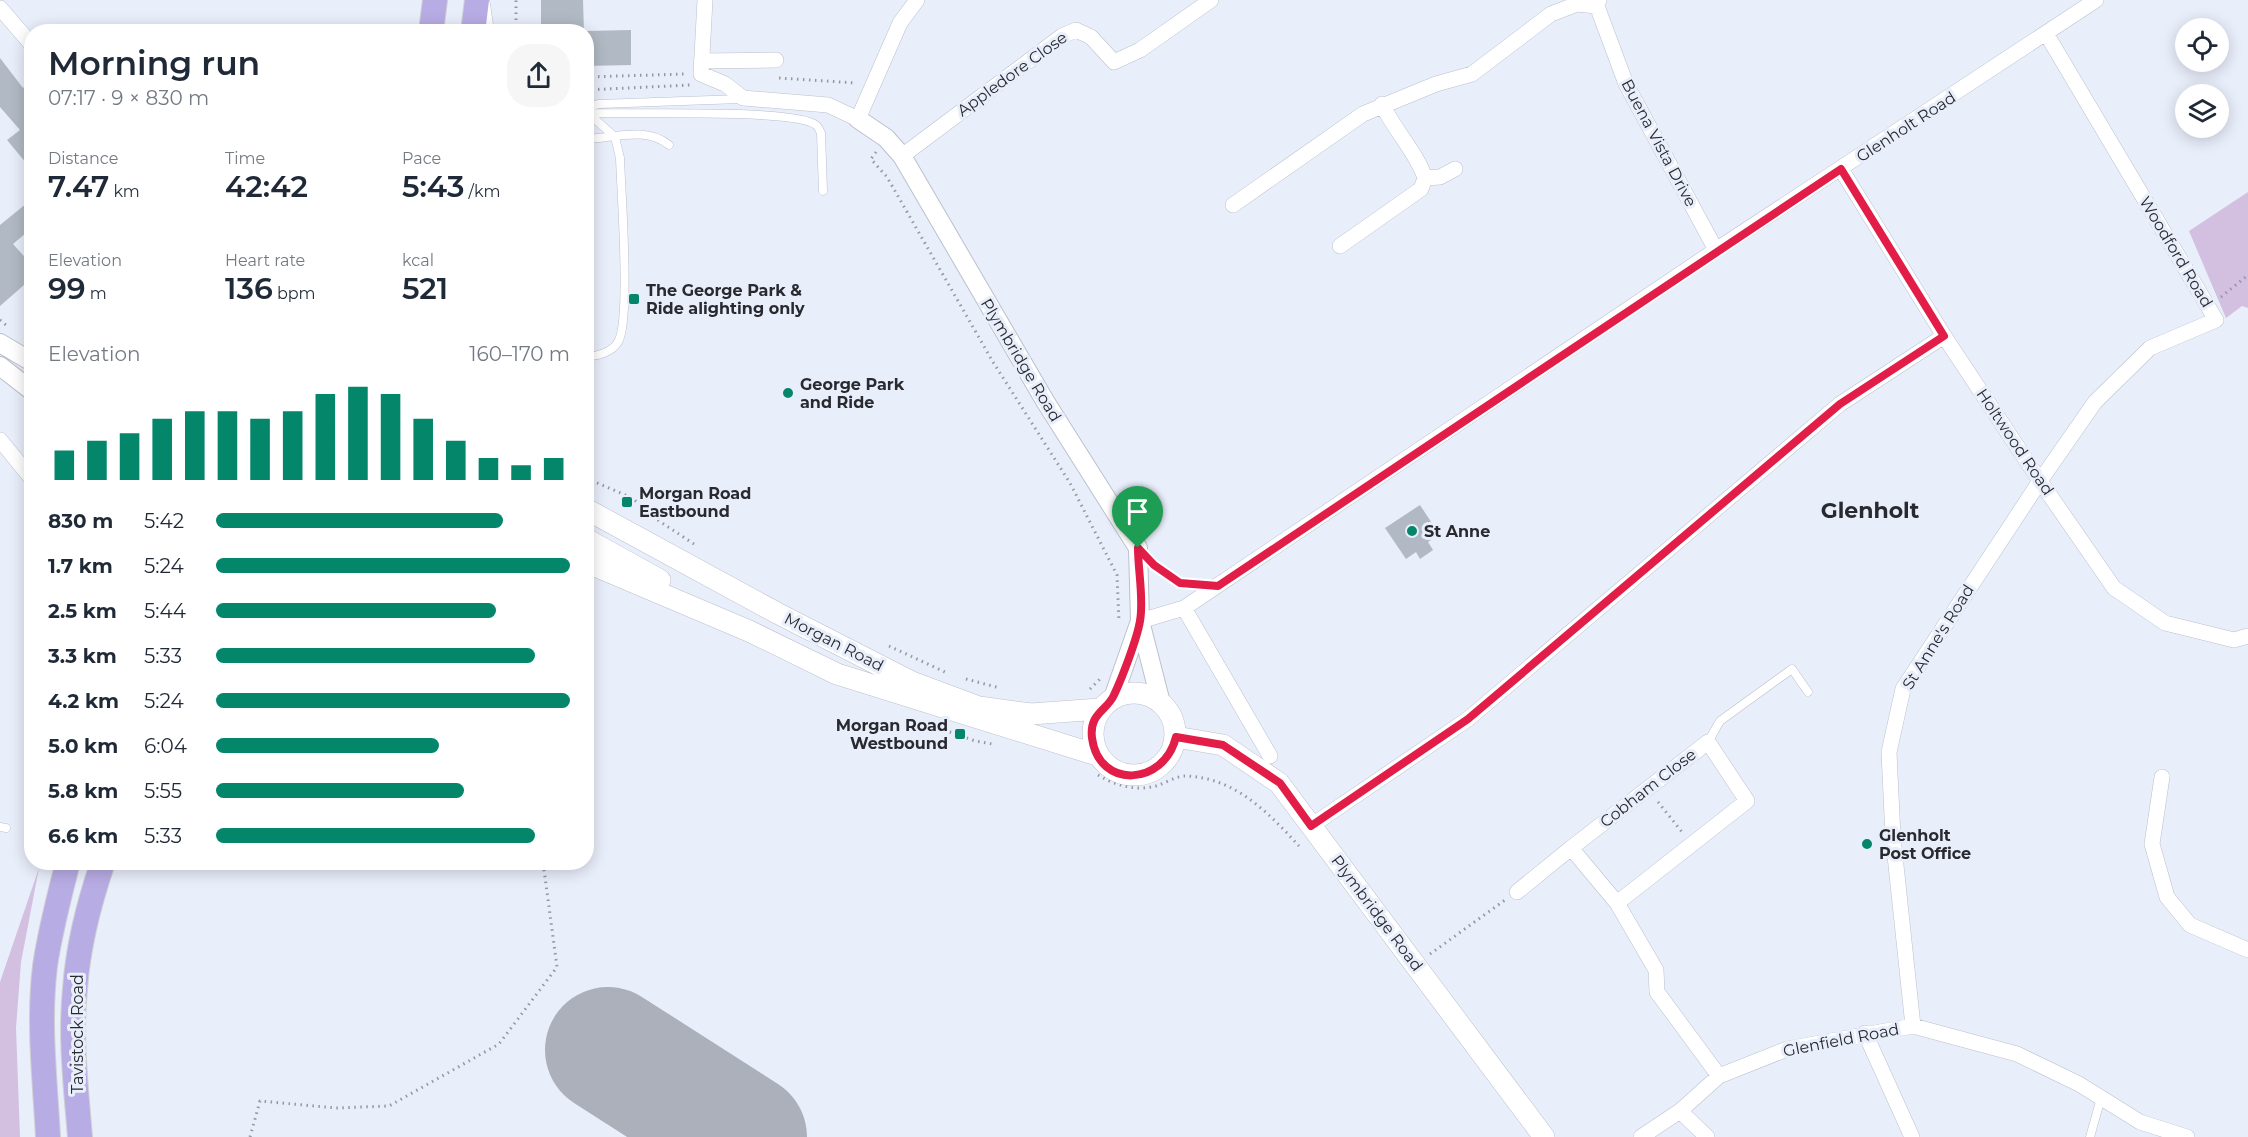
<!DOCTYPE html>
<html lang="en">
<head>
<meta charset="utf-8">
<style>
  :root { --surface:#fff; --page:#f6f6f7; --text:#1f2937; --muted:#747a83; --accent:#03866a }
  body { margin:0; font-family:Montserrat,sans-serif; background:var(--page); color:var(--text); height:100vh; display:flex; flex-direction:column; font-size:22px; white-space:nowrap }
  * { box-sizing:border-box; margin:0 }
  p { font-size:20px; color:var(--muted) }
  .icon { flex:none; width:33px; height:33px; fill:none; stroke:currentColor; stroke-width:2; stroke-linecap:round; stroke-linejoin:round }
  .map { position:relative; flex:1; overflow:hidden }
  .side { position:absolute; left:24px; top:24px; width:570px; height:846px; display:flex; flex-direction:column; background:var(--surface); border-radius:24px; box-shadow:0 3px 15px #0003 }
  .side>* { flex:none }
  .fabs { position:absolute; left:2175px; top:18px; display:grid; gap:12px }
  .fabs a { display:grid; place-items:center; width:54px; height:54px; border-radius:50%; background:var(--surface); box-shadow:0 3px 15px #0003; font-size:30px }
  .pin { position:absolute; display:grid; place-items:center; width:51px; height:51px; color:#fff; margin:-62px -26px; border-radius:50% 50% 50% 0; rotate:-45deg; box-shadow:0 0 6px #0007 }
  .pin .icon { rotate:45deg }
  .round { display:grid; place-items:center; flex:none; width:63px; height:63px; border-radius:24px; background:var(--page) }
  .summary { display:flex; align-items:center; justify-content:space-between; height:102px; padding:0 24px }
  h1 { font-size:33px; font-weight:600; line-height:45px }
  .stats { display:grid; grid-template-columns:repeat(3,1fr); gap:9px; height:102px; padding:6px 24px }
  .stats div { display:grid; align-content:center }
  .stats b { font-size:30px; font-weight:600 }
  .stats small { font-size:16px; font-weight:400 }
  .stats p { font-size:16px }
  .chart { height:168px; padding:12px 24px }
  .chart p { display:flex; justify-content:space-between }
  .chart svg { width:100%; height:108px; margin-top:6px; stroke:var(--accent); stroke-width:6 }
  ul { padding:0 24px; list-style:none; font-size:20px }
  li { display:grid; grid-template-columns:96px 72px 1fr; align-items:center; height:45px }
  li i { height:15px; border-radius:8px; background:var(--accent) }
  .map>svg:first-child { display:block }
  .green { fill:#d3bfdf }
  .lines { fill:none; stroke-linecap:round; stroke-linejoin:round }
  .runway { stroke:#acb0ba; stroke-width:126 }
  .building { fill:#b1bac4 }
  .service-casing { stroke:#bcc0cc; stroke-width:9 }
  .minor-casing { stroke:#bcc0cc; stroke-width:16 }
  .tertiary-casing { stroke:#bcc0cc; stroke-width:20 }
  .secondary-casing { stroke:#bcc0cc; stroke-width:22 }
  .trunk-casing { stroke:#d0d0d1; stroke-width:26 }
  .path { stroke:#9498a1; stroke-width:3; stroke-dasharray:1.5 4.5; stroke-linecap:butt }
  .service { stroke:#fff; stroke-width:8 }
  .minor { stroke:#fff; stroke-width:15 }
  .tertiary { stroke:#fff; stroke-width:18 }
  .secondary { stroke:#fff; stroke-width:21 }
  .trunk { stroke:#b8ace4; stroke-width:24 }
  .route-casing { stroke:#fff; stroke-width:12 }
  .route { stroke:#e11d48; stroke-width:8 }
  .poi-dot { fill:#03866a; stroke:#e9eefb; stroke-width:2 }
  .labels { text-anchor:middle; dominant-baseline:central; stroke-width:6; stroke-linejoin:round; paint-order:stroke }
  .street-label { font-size:16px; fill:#282a2f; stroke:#e9eefb }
  .poi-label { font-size:16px; font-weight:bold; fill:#282a2f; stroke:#e9eefb; text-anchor:start }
  .district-label { font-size:22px; font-weight:bold; fill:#282a2f; stroke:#e9eefb }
</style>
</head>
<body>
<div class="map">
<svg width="2248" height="1137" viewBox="0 0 2248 1137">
  <rect width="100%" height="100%" fill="#e9eefb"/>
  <path class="green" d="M2248,192v116l-6,-2 -16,12 -37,-87z
    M39,868l-18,94 -5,66 4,109h-20v-155z"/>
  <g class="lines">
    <path class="runway" d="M608,1050l136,87"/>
  </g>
  <path class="building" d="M541,0h42l1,32h-43z
    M631,30v35l-45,1v-35z
    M0,58l23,30 2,-2 7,8v76l-25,-30 13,-10 -20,-23z
    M32,199v29l-19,16 19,21v13l-32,28v-81z
    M1420,505l19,29 -11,8 5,8 -13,9 -4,-7 -10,7 -21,-31z"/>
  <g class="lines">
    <g class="service-casing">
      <path id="service" d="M486,4l4,28
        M586,107l13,-3 141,-5
        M586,113c37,2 210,-5 230,12 3,2 3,5 5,8l2,58
        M586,139c28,-1 60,-13 83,6
        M586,356c11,1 26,-4 32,-14 13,-21 3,-152 2,-184l-5,-21 -27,-24
        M1708,742l12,-21 72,-52 16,23
        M0,827l6,1
        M2090,1137l11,-39"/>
    </g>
    <g class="minor-casing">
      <path id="minor" d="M705,0l-4,74 24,10 18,14 85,7 30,14 42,-96 17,-23
        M1599,0l-2,6 29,78 90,166
        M0,8l32,37
        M701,61l75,-1
        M1382,104c12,26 35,49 43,74
        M902,156l160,-120 14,-6 15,7 23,25 26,-12 71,-50
        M1841,169l103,167 96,145 74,107 51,35 69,17 14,-4
        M1233,205l130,-91 73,-30 36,-10 79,-60 26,-10 20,2
        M1340,246l81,-57 4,-11 15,-1 15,-8
        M0,440l32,39
        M1184,608l86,148
        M1140,621l44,-13 532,-358 380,-250
        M2162,777l-10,67 15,53 23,28 58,25
        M1311,826l157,-107 372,-315 104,-68
        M1517,892l54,-44
        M1617,903l130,-102 -39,-59 -137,106 46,55 39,67 1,22 62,84
        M1913,1026l-20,-189 -4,-85 14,-63 137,-208 55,-79 55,-54 66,-28 -169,-285
        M1865,1033l47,104
        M1680,1111l27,26
        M1641,1137l39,-26 39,-35 68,-27 126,-23 104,28 62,30 61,38 47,15"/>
    </g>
    <g class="tertiary-casing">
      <path id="tertiary" d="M858,119l28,19 16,18 143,245 93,147 2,73 21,82
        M0,343l32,19
        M0,366l32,25
        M1113,698l27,-77"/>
    </g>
    <g class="secondary-casing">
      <path id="secondary" d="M586,509l191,104 135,69 67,25 52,7 69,-5
        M586,539l74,41
        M586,562l163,69 88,43 260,81
        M1093 734a41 41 0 1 1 82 0a41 41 0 1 1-82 0Z
        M1176,737l47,8 56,38 265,354"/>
    </g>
    <g class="trunk-casing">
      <path id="trunk" d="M431,32l4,-32
        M473,32l4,-32
        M48,1137c-3,-57 -10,-114 -3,-171 5,-35 14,-69 23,-104
        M80,1137c-4,-49 -10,-99 -5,-148 3,-43 14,-86 28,-127"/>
    </g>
    <path class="path" d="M516,32v-32
      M586,77l99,-3
      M779,78l77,5
      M586,90l104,-5
      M876,152l-5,7 16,18 106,185 77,121 47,92 2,47
      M2221,297l27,-22
      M0,320l6,5
      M586,478l46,20 27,23 35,23
      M1156,566l25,17h8
      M889,646l56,26
      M966,679l34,9
      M1090,689l10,-10
      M944,730l31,11 17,3
      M1098,775c18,11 40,17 61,10 8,-3 18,-9 26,-9 49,1 83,36 114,70
      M1658,802l24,30
      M1430,954l75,-54
      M250,1137l10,-36 76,7 53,-2 110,-62 58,-77 -14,-105"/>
    <use href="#service" class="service"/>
    <use href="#minor" class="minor"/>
    <use href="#tertiary" class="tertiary"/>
    <use href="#secondary" class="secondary"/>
    <use href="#trunk" class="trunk"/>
  </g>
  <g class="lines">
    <g class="route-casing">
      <path id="route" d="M1841,169l103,167 -104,68 -372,315 -157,107 -31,-43 -57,-38 -47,-8c-12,49 -77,53 -84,1 -3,-25 15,-27 22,-43 8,-17 23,-56 26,-74 4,-22 -2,-50 -2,-73l16,17 26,18 38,3z"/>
    </g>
    <use href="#route" class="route"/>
  </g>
  <g class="poi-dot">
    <rect x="628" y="293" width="12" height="12" rx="3"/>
    <circle cx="788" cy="393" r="6"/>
    <rect x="621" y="496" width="12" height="12" rx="3"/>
    <circle cx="1412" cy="531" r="6"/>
    <rect x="954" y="728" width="12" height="12" rx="3"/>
    <circle cx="1867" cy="844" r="6"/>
  </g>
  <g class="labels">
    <g class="street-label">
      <text transform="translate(1012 74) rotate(-36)">Appledore Close</text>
      <text transform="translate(1906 127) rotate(-33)">Glenholt Road</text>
      <text transform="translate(1659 143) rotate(62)">Buena Vista Drive</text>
      <text transform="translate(2176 252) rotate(59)">Woodford Road</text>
      <text transform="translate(1021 360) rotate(59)">Plymbridge Road</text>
      <text transform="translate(2015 442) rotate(56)">Holtwood Road</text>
      <text transform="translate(1938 637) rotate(-58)">St Anne's Road</text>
      <text transform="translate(834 642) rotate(27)">Morgan Road</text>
      <text transform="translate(1648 788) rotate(-38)">Cobham Close</text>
      <text transform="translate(1377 913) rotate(53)">Plymbridge Road</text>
      <text transform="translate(77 1034) rotate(-90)">Tavistock Road</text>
      <text transform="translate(1841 1040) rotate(-11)">Glenfield Road</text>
    </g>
    <g class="poi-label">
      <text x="646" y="290">The George Park &amp;<tspan x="646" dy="18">Ride alighting only</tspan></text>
      <text x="800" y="384">George Park<tspan x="800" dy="18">and Ride</tspan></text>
      <text x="639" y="493">Morgan Road<tspan x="639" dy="18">Eastbound</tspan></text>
      <text x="1424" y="531">St Anne</text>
      <text x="948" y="725" text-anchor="end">Morgan Road<tspan x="948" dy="18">Westbound</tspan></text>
      <text x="1879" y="835">Glenholt<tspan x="1879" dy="18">Post Office</tspan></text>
    </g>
    <g class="district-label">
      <text x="1870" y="510">Glenholt</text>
    </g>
  </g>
</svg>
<div class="fabs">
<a><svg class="icon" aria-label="locate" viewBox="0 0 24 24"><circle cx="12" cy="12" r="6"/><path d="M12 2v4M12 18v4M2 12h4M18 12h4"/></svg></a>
<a><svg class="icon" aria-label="layers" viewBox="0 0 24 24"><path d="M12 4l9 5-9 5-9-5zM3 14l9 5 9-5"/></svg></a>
</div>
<div class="pin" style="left:1138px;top:548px;background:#1e9e55"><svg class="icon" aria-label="arrive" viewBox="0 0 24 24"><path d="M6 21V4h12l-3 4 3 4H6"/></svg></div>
<section class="side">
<div class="summary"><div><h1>Morning run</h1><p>07:17 · 9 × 830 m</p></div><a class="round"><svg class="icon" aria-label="share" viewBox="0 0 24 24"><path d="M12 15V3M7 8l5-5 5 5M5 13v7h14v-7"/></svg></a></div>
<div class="stats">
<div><p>Distance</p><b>7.47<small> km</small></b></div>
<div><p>Time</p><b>42:42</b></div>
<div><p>Pace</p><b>5:43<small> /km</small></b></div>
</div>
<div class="stats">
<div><p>Elevation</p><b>99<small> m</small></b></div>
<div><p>Heart rate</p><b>136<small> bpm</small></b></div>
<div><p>kcal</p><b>521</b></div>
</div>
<div class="chart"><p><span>Elevation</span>160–170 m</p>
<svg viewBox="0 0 160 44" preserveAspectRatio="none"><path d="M5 44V32M15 44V28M25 44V25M35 44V19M45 44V16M55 44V16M65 44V19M75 44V16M85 44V9M95 44V6M105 44V9M115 44V19M125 44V28M135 44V35M145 44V38M155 44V35"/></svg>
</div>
<ul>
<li><b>830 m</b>5:42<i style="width:81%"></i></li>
<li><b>1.7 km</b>5:24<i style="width:100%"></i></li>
<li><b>2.5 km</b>5:44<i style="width:79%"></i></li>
<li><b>3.3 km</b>5:33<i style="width:90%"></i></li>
<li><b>4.2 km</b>5:24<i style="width:100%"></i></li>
<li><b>5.0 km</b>6:04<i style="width:63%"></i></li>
<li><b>5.8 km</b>5:55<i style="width:70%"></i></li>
<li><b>6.6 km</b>5:33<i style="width:90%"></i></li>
</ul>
</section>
</div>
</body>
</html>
